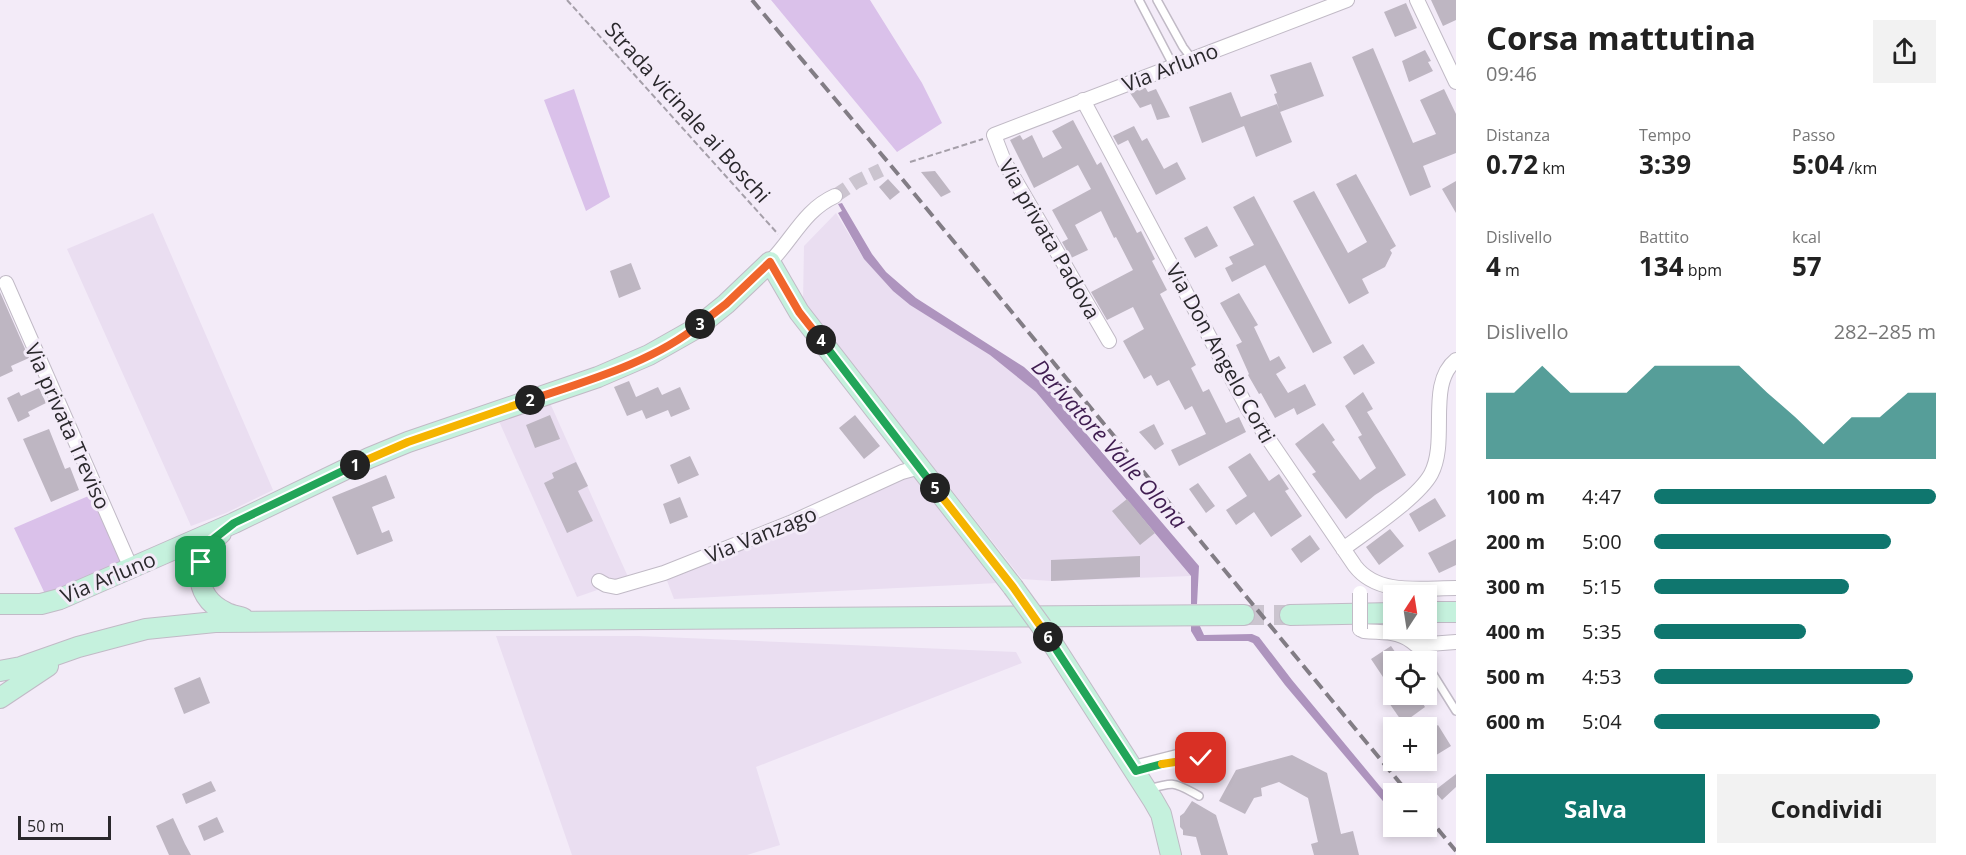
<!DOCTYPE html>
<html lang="it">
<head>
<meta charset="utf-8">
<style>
  :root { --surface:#fff; --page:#f2f2f2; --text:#222; --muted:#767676; --accent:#0f766e }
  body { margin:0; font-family:"Open Sans",sans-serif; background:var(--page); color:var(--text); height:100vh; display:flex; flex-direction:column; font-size:22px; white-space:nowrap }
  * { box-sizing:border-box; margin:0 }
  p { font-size:20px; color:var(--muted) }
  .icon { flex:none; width:33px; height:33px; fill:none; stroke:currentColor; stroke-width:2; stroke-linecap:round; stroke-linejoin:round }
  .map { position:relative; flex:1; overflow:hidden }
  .details { display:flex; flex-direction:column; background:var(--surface); width:510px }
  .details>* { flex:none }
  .needle { width:39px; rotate:12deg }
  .tools { position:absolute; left:1383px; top:585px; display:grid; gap:12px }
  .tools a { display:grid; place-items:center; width:54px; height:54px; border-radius:0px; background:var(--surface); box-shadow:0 3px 9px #0003; font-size:30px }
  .scale { position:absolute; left:18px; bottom:15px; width:93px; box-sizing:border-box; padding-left:6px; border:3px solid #2a282c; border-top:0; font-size:16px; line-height:21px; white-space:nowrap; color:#2a282c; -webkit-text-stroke:4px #f3ebf8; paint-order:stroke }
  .pin { position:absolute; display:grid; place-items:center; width:51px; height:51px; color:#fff; margin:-26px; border-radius:12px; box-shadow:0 3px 9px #0006 }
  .km { position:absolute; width:30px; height:30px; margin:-15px; border-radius:50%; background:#222; color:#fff; font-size:16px; line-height:30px; text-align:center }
  .round { display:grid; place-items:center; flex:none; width:63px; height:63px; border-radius:0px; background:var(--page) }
  .summary { display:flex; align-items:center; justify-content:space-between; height:102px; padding:0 30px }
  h1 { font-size:33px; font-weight:700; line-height:45px }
  .stats { display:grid; grid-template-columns:repeat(3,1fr); gap:9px; height:102px; padding:6px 30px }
  .stats div { display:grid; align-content:center }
  .stats b { font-size:26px; font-weight:700 }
  .stats small { font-size:16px; font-weight:400 }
  .stats p { font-size:16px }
  .chart { height:168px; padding:12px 30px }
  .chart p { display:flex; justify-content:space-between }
  .chart svg { width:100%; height:108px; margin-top:6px; fill:var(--accent); opacity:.7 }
  .cta { display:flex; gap:12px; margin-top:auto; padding:12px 30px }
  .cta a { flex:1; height:69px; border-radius:0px; background:var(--accent); color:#fff; font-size:24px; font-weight:700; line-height:69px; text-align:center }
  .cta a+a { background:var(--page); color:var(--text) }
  ul { padding:0 30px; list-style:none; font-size:20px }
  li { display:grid; grid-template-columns:96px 72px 1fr; align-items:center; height:45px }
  li i { height:15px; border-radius:8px; background:var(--accent) }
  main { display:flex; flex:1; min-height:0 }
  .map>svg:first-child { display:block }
  .built { fill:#eadef1 }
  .green { fill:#dac1ea }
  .water { fill:#ae94be }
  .building { fill:#beb6c2 }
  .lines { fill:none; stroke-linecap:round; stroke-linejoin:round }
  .street-tunnel { stroke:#cbc4cf; stroke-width:14; stroke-dasharray:14 7; stroke-linecap:butt }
  .secondary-tunnel { stroke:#cbc4cf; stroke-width:20; stroke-dasharray:20 10; stroke-linecap:butt }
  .lane-casing { stroke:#c1bac6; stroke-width:10 }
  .street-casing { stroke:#c1bac6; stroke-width:16 }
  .secondary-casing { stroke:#c1bac6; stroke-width:22 }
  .path { stroke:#a59fa9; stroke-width:2; stroke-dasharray:6 3; stroke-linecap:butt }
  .lane { stroke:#fff; stroke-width:7 }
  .street { stroke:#fff; stroke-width:14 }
  .secondary { stroke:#c5f1dd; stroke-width:20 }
  .rail { stroke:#827d85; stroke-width:4; stroke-dasharray:12 6; stroke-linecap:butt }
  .street-bridge-casing { stroke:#c1bac6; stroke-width:16; stroke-linecap:butt }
  .secondary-bridge-casing { stroke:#c1bac6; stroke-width:22; stroke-linecap:butt }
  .street-bridge { stroke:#fff; stroke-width:14 }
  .secondary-bridge { stroke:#c5f1dd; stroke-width:20 }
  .split-1-casing { stroke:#fff; stroke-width:12 }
  .split-2-casing { stroke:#fff; stroke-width:12 }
  .split-3-casing { stroke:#fff; stroke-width:12 }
  .split-4-casing { stroke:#fff; stroke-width:12 }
  .split-5-casing { stroke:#fff; stroke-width:12 }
  .split-6-casing { stroke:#fff; stroke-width:12 }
  .split-7-casing { stroke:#fff; stroke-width:12 }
  .split-8-casing { stroke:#fff; stroke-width:12 }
  .split-1 { stroke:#22a559; stroke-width:8 }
  .split-2 { stroke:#f5b400; stroke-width:8 }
  .split-3 { stroke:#f0652b; stroke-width:8 }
  .split-4 { stroke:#f0652b; stroke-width:8 }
  .split-5 { stroke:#22a559; stroke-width:8 }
  .split-6 { stroke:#f5b400; stroke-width:8 }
  .split-7 { stroke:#22a559; stroke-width:8 }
  .split-8 { stroke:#f5b400; stroke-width:8 }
  .labels { text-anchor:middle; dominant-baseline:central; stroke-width:6; stroke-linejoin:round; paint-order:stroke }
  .street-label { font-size:21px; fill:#2a282c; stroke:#f3ebf8 }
  .water-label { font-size:22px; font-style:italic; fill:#3f1c50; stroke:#f3ebf8 }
</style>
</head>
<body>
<main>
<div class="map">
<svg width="1456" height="855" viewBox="0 0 1456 855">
  <rect width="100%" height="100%" fill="#f3ebf8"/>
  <path class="built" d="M153,213l120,277 -47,23 -35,13 -124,-277z
    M836,213l28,46 29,32 17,14 80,49 46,38 155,184 -140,5 -29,-2 -219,-277 1,-56z
    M550,403l79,176 -52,18 -79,-178z
    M918,473l80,110 -324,16 -8,-21 238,-101z
    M496,636h142l378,16 6,11 -266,104 24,78 -33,10h-175z"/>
  <path class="green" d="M771,0h99l52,83 20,40 -45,29z
    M574,89l36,108 -24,14 -42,-111z
    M93,494l30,70 -77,32 -32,-68z"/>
  <path class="water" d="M842,203l30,51 14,18 30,26 108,69 24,22 151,177 -2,38h-6v-28l-155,-184 -46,-37 -80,-50 -17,-14 -29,-32 -26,-46 4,-2 -4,-7z
    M1191,624h8l5,11 48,-1 7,3 33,43 101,122v11l-108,-128 -32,-42 -5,-2h-51l-6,-10z"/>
  <path class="building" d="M1431,0h25v20l-13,6z
    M1406,3l11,25 -22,9 -11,-25z
    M1373,48l40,95 23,-9 -16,-34 24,-11 12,25v39l-33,13 8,21 -21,9 -58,-139z
    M1425,50l6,11 -3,1 5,9 -24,11 -7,-21z
    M1311,62l13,34 -44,16 -6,-18 3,-1 -7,-18z
    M1145,87l3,5 8,-3 14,28 -13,3 -6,-16 -11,4 -10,-15z
    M1231,92l10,25 36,-13 15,38 -36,15 -12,-31 -42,17 -13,-36z
    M1073,120l24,45 4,-3 36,71 4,-2 14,28 -3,2 15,29 -7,4 36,71 -5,3 12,24 6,-3 17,34 13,-6 7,15 -67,34 -8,-16 35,-16 -14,-28 -7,4 -16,-30 -12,6 -6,-11 -7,4 -21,-38 21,-12 -11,-22 -26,13 -16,-28 42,-22 -17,-33 -2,1 -13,-27 -26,14 13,25 -17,8 -9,-16 6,-3 -16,-29 39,-21 -13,-24 -44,23 -24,-48 10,-5 3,5 9,-5 11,23 19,-10 -10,-17z
    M1134,126l8,15 5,-3 17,31 13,-7 9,17 -30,16 -28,-55 -10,5 -5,-9z
    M935,171l16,21 -10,5 -20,-25z
    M1356,174l40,72 -6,4 2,3 -7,14 -23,12 7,14 -20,11 -56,-103 21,-10 34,62 19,-11 -31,-58z
    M888,179l12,13 -10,8 -11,-13z
    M1456,181v32l-14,-24z
    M1254,196l78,147 -19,10 -48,-88 -33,17 -7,-14 8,-4 -4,-7 25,-12 -21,-38z
    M1207,226l11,20 -23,12 -11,-20z
    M631,263l10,26 -22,9 -9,-27z
    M0,292l29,66 -18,8 2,5 -13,6z
    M1239,293l19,32 -4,2 16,34 9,-5 7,12 -10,6 12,19 17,-9 11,21 -19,10 -3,-7 -19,10 -14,-25 -2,1 -11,-19 1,-1 -13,-29 6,-3 -22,-39z
    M1363,344l12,19 -21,12 -11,-18z
    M629,381l7,16 22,-10 4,8 18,-8 10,22 -19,8 -3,-7 -22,9 -4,-9 -15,6 -13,-29z
    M39,388l7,15 -18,9 2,4 -12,6 -11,-24 12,-6 2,4z
    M1363,392l10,17 -6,3 39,63 -31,20 -29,24 -34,-45 4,-2 -21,-28 28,-21 12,17 -3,2 28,38 16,-12 -18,-31 4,-2 -17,-29z
    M550,415l10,24 -25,9 -9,-23z
    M855,415l25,31 -16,13 -25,-31z
    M1154,424l10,20 -9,6 -16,-18z
    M49,429l16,40 5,-2 9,23 -28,12 -28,-63z
    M1250,453l19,28 10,-7 10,15 -4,2 17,25 -31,21 -17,-25 -18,13 -10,-15 21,-14 -19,-29z
    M690,456l9,19 -21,9 -8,-19z
    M576,462l12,24 -10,5 15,30 -26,12 -23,-50 10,-5 -2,-5z
    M386,475l9,23 -23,9 10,26 7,-3 4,11 -36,14 -25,-58z
    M1198,483l17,23 -9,7 -17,-24z
    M680,497l8,20 -18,7 -7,-20z
    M1435,498l11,18 -27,16 -10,-18z
    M1127,499l28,34 -15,12 -28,-34z
    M1390,529l14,17 -25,19 -13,-18z
    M1310,535l10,14 -19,14 -10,-14z
    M1456,539v26l-17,8 -11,-20z
    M1140,556v21l-89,4v-21z
    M1391,646l11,16h-8v17l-7,4 -16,-24z
    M200,677l10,26 -26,11 -10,-26z
    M1395,694h22l8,13 -22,16 -16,-23z
    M1438,725l13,21 -18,11 -7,-9v-15z
    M1292,755l35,18 14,61 12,-3 6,24h-45l-3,-11 7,-2 -10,-44 -29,-16 -18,6 1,8 -8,2 -9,16 -26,-13 17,-31z
    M1456,774v13l-14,13 -8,-9z
    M211,781l5,10 -30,13 -4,-10z
    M1192,801l24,14 12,40h-27l-5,-18 -13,-2v-5l-3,-3v-11l4,-3z
    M217,817l7,15 -20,9 -6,-15z
    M173,818l12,26 6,11h-22l-13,-29z"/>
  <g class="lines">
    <path class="street-tunnel" d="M835,196l21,-14 25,-12"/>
    <path class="secondary-tunnel" d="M1244,615h46"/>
    <g class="lane-casing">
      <path id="lane" d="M1139,0l34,65
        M1157,0l26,47 9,12
        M1426,663l30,48
        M1132,765l67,-17
        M1136,771l30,-8 35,-5
        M1149,789c27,-8 26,-6 50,7"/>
    </g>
    <g class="street-casing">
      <path id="street" d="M1417,0l39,82
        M1083,100l165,309 107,157c23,30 67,22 101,22
        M770,262c23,-23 34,-52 65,-66
        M6,283l125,285
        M1109,341l-105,-180 -10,-26 353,-135
        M1343,549c24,-18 75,-51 88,-75 18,-34 -5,-90 25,-114
        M599,581l7,4 10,2 48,-14 126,-50 112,-51 18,-5
        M1360,629l4,2c21,2 36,-1 52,14l40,-3"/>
    </g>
    <g class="secondary-casing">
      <path id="secondary" d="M221,533c-26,22 -31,62 4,79 5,3 12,4 18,6
        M0,604h41l19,-5 174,-76 135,-65 39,-16 190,-65 51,-22 46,-26 31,-25 44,-42 29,50 214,275
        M1426,612h30
        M1290,615l104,-2
        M1042,627l111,173 8,14 10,41
        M0,671l21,-4 57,-20 68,-18 69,-7 1029,-7
        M0,698l48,-32"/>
    </g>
    <path class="path" d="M567,0l211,234
      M910,162l73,-23"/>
    <use href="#lane" class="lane"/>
    <use href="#street" class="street"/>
    <use href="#secondary" class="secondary"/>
    <path class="rail" d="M752,0l151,180 506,614
      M1426,815l30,36"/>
    <g class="street-bridge-casing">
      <path id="street-bridge" d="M1360,629v-36"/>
    </g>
    <g class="secondary-bridge-casing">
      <path id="secondary-bridge" d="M1013,587l29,40"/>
    </g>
    <use href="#street-bridge" class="street-bridge"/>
    <use href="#secondary-bridge" class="secondary-bridge"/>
  </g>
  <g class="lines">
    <g class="split-1-casing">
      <path id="split-1" d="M201,562l4,-11 6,-10 23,-18 121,-58"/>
    </g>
    <g class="split-2-casing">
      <path id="split-2" d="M355,465l53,-23 122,-42"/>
    </g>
    <g class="split-3-casing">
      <path id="split-3" d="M530,400c56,-19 124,-38 170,-76"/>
    </g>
    <g class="split-4-casing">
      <path id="split-4" d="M700,324l26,-20 44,-42 29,50 22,28"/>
    </g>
    <g class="split-5-casing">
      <path id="split-5" d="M821,340l114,148"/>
    </g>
    <g class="split-6-casing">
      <path id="split-6" d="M935,488l78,99 35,50"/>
    </g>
    <g class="split-7-casing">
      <path id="split-7" d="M1048,637l88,134 26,-7"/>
    </g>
    <g class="split-8-casing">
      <path id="split-8" d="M1162,764l39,-6"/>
    </g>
    <use href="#split-1" class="split-1"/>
    <use href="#split-2" class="split-2"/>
    <use href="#split-3" class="split-3"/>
    <use href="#split-4" class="split-4"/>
    <use href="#split-5" class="split-5"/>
    <use href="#split-6" class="split-6"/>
    <use href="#split-7" class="split-7"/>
    <use href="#split-8" class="split-8"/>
  </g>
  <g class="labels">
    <g class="street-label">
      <text transform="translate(1170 67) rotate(-21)">Via Arluno</text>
      <text transform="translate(688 112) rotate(48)">Strada vicinale ai Boschi</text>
      <text transform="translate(1050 239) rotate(60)">Via privata Padova</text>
      <text transform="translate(1221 353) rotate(61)">Via Don Angelo Corti</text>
      <text transform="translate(68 426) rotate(66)">Via privata Treviso</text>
      <text transform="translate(761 534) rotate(-22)">Via Vanzago</text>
      <text transform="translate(108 577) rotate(-23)">Via Arluno</text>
    </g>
    <g class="water-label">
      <text transform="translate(1110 443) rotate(48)">Derivatore Valle Olona</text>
    </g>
  </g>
</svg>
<div class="tools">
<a><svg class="needle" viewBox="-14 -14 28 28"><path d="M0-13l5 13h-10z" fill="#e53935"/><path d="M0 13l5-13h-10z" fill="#767676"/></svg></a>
<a><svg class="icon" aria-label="locate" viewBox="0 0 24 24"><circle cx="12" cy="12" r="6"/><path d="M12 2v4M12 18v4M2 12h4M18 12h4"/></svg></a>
<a>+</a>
<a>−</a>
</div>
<div class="scale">50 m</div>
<div class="pin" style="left:201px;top:562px;background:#1e9e55"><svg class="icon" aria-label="arrive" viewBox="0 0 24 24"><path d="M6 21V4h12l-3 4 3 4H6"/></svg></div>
<div class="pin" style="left:1201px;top:758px;background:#d93025"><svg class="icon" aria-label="check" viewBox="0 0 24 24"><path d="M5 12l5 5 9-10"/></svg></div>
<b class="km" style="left:355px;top:465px">1</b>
<b class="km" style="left:530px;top:400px">2</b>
<b class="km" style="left:700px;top:324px">3</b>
<b class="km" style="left:821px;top:340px">4</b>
<b class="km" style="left:935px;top:488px">5</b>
<b class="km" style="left:1048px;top:637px">6</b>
</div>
<section class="details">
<div class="summary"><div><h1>Corsa mattutina</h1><p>09:46</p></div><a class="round"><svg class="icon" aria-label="share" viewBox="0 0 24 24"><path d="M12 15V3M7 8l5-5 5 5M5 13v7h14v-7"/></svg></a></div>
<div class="stats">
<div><p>Distanza</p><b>0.72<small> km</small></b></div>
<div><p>Tempo</p><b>3:39</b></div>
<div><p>Passo</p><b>5:04<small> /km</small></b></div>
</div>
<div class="stats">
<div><p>Dislivello</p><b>4<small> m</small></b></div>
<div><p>Battito</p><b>134<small> bpm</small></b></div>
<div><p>kcal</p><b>57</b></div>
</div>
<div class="chart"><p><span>Dislivello</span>282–285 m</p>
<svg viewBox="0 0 160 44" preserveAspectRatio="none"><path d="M0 44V17L10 17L20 6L30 17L40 17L50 17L60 6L70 6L80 6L90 6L100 17L110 27L120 38L130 27L140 27L150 17L160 17V44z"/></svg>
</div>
<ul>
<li><b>100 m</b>4:47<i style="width:100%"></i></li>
<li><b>200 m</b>5:00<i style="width:84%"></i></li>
<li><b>300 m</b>5:15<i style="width:69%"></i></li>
<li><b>400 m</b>5:35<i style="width:54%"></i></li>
<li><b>500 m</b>4:53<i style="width:92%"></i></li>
<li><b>600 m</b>5:04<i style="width:80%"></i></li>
</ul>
<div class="cta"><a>Salva</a><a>Condividi</a></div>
</section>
</main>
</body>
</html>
